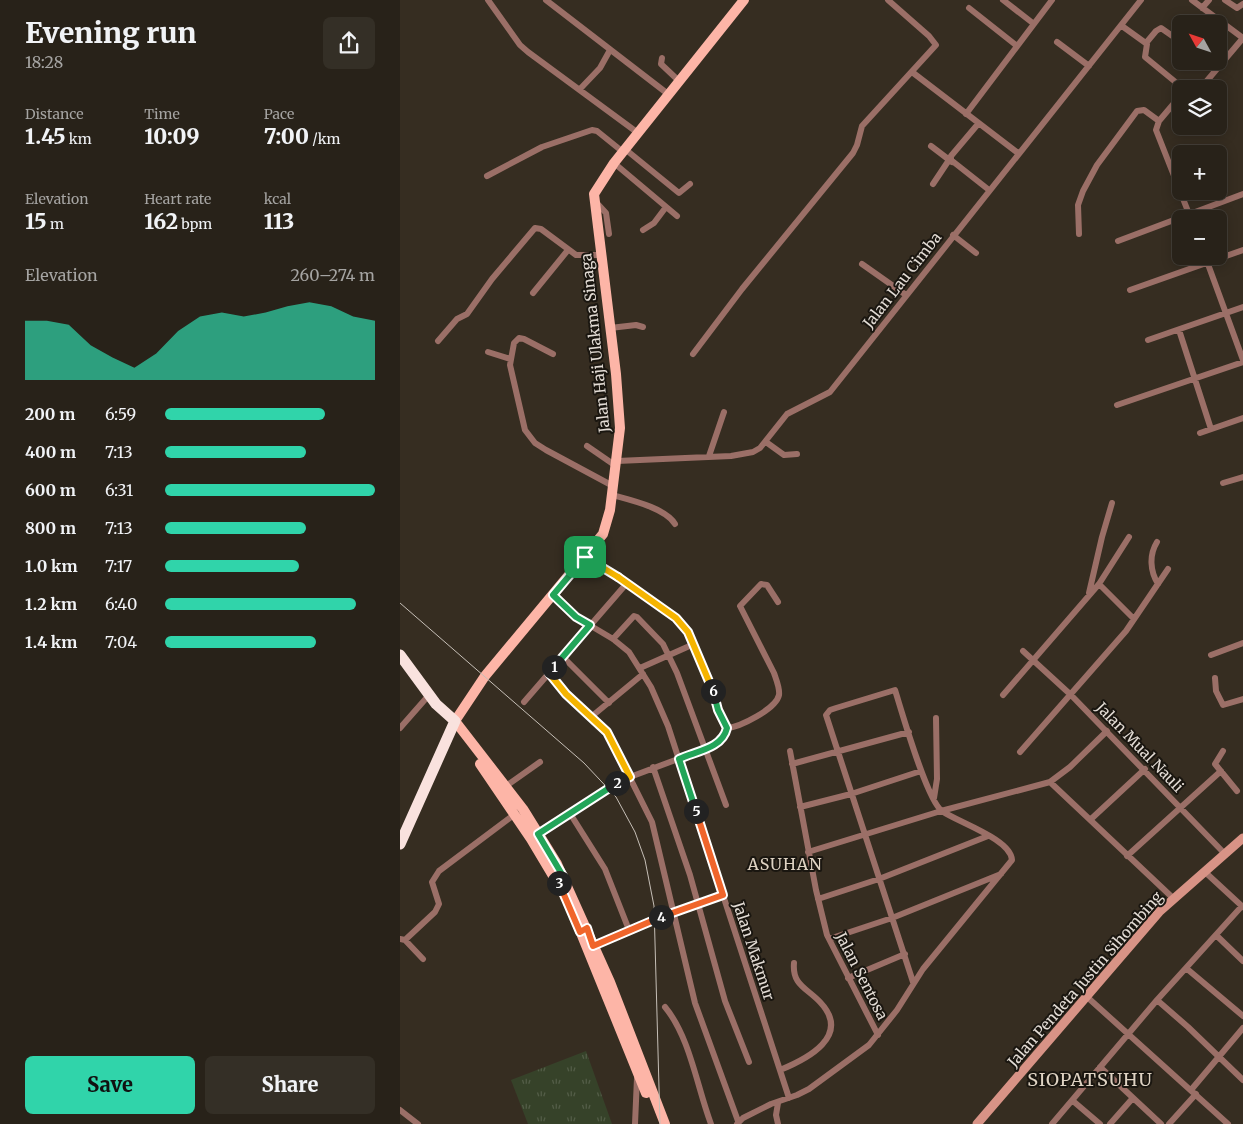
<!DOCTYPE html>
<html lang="en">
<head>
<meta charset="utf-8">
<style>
  :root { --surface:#282219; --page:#342f26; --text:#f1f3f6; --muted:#a5a4a2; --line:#443f38; --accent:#30d4aa }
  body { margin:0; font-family:Merriweather,serif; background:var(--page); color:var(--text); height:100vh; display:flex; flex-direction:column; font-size:19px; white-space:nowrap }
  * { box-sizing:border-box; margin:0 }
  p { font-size:16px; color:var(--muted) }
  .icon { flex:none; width:28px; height:28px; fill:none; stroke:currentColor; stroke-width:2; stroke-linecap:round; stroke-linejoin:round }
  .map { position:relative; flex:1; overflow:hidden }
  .drawer { display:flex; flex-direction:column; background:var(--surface); width:400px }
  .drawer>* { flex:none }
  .needle { width:32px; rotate:310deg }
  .buttons { position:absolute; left:772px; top:15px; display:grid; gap:10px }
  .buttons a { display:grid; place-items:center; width:55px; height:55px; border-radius:8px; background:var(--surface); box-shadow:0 2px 12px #0003,0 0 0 1px var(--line); font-size:25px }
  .pin { position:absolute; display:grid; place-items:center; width:42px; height:42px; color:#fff; margin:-21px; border-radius:10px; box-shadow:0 2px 8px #0006 }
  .km { position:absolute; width:25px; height:25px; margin:-12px; border-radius:50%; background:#222; color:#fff; font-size:14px; line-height:25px; text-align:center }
  .round { display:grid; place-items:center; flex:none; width:52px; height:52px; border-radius:8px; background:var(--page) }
  .overview { display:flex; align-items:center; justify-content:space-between; height:85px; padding:0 25px }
  h1 { font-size:28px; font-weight:800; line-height:38px }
  .figures { display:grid; grid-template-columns:repeat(3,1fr); gap:8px; height:85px; padding:5px 25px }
  .figures div { display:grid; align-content:center }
  .figures b { font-size:21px; font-weight:800 }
  .figures small { font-size:14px; font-weight:400 }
  .figures p { font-size:14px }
  .chart { height:140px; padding:10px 25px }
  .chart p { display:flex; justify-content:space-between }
  .chart svg { width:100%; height:90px; margin-top:5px; fill:var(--accent); opacity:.7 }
  .action { display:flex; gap:10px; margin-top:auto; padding:10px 25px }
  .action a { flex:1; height:58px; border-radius:8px; background:var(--accent); color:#111; font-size:20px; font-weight:800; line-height:58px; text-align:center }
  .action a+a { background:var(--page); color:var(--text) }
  ul { padding:0 25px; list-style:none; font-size:16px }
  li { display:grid; grid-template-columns:80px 60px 1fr; align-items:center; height:38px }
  li i { height:12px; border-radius:6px; background:var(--accent) }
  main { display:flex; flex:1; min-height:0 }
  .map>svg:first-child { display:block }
  .park { fill:url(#park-tufts) }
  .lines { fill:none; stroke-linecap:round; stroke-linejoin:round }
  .street { stroke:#9b6f67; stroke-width:6 }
  .secondary { stroke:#d89386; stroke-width:9 }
  .primary { stroke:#fdb5a7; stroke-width:10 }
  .highway { stroke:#f9e2de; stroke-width:11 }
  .rail { stroke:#c6bfb7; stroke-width:1 }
  .split-1-casing { stroke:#fff; stroke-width:10 }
  .split-2-casing { stroke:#fff; stroke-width:10 }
  .split-3-casing { stroke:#fff; stroke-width:10 }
  .split-4-casing { stroke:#fff; stroke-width:10 }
  .split-5-casing { stroke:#fff; stroke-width:10 }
  .split-6-casing { stroke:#fff; stroke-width:10 }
  .split-7-casing { stroke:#fff; stroke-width:10 }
  .split-8-casing { stroke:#fff; stroke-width:10 }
  .split-1 { stroke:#22a559; stroke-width:6 }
  .split-2 { stroke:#f5b400; stroke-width:6 }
  .split-3 { stroke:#22a559; stroke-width:6 }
  .split-4 { stroke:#f0652b; stroke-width:6 }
  .split-5 { stroke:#f0652b; stroke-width:6 }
  .split-6 { stroke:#22a559; stroke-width:6 }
  .split-7 { stroke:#f5b400; stroke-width:6 }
  .split-8 { stroke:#f5b400; stroke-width:6 }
  .labels { text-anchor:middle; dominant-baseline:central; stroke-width:4; stroke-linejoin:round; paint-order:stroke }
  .street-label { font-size:15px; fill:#e3dcd5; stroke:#1a1610 }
  .neighbourhood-label { font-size:16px; letter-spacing:1px; fill:#dfd3c3; stroke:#1a1610 }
  .quarter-label { font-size:18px; letter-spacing:1px; fill:#dfd3c3; stroke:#1a1610 }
</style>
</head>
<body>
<main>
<section class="drawer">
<div class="overview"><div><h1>Evening run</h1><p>18:28</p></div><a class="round"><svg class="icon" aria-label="share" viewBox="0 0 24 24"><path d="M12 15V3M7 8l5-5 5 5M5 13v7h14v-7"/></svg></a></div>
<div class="figures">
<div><p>Distance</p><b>1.45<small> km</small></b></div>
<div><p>Time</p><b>10:09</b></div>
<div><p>Pace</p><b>7:00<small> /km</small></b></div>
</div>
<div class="figures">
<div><p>Elevation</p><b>15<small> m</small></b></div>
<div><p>Heart rate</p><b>162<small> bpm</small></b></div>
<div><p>kcal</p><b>113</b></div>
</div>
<div class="chart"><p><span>Elevation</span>260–274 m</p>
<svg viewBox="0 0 160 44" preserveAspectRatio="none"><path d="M0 44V15L10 15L20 17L30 27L40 33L50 38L60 31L70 20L80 13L90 11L100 13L110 11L120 8L130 6L140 8L150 13L160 15V44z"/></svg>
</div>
<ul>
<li><b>200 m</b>6:59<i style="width:76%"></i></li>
<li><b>400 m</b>7:13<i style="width:67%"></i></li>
<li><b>600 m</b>6:31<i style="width:100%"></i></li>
<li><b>800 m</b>7:13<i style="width:67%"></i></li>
<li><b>1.0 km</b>7:17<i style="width:64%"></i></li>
<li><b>1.2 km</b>6:40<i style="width:91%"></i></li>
<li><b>1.4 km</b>7:04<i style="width:72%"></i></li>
</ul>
<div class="action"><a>Save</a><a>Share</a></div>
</section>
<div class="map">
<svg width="843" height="1124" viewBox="0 0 843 1124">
  <defs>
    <pattern id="park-tufts" width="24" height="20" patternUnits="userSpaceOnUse" patternTransform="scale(1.25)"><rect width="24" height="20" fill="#364229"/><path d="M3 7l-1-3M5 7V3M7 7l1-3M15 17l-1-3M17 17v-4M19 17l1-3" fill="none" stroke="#535d47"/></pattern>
  </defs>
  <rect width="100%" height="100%" fill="#362d21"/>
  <path class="park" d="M186,1051l26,73h-84l-17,-44z"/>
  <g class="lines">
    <path class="street" d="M88,0l32,45 8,7 110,81
      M146,0l122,94
      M603,0l31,24
      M792,0l51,38 -43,51
      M825,0l12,8 6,-4
      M569,8l48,38
      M802,8l7,-8
      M722,26l25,18 -2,13 39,32
      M657,42l32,24
      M746,43l10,-12 5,-3 20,14
      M262,58l-1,6 18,17
      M807,61l10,8
      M512,72l106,81
      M180,89l20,-21 10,-18
      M781,95l-22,26 -3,9 35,89
      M566,114l86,-114
      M578,124l-27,32v4l38,30
      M531,146l21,16
      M225,149l54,44 11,-9
      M214,163l63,53
      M87,176l55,-29 50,-17 5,1 26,21
      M533,184l16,-24
      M195,201l11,12 3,21
      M243,230l11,-7 12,-16
      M679,234l-1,-29 5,-14 14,-26 40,-54 7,-1 15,11
      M553,235l23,18
      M718,241l125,-47
      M805,256l38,104
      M462,264l44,31
      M730,290l113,-40
      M133,293l35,-43
      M210,328l26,-3 7,2
      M779,330l32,99
      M748,340l95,-33
      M38,341l19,-22 10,-5 25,-35 43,-51 6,1 35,26h25
      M88,352l22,7
      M153,354l-29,-15 -5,-1 -5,5 -4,22 15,65 10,13 11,7 67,36
      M293,354l49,-65 111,-136 4,-8 5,-19 74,-81 -7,-9 -41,-36
      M717,405l126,-43
      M800,433l43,-15
      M366,442l18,13 13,-1
      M187,446l29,20
      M309,456l15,-44
      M217,461l114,-5 22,-4 7,-4 27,-34 43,-22 311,-392
      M823,483l20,-6
      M212,495c18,5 54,13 63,29
      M757,542c-8,13 -7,29 1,42
      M699,584l35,35
      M689,593l13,-56 10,-34
      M153,595l23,22 37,22 16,13 22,35 17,39 121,372
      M213,639l21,-23 3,1 26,27 14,29 49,132
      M623,651l48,44 154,159
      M811,655l32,-12
      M163,657l46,46
      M240,668l54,-24
      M149,673l17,21 41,38 45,90 43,181 43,118
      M815,678l1,13 7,14 20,-6
      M603,695l96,-111 30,-47
      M124,702l103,-119
      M191,717l52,-43
      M0,728l29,-33
      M327,728c13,-1 49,-19 52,-33 1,-7 -3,-16 -5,-22l-34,-67 21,-22 6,1 11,17
      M390,751l26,139 11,45 51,100
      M823,751l-8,13 22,27
      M620,752l106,-121 42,-62
      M392,764l117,-32
      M253,767l37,108 35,126 24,61
      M650,782l124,117
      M106,786l34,-24
      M534,798l3,-19 -1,-61
      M400,807l51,-13 70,-23
      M171,815l34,54 24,61
      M690,820l55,-51
      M138,834l70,-46 22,-11 88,-33 6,-8 3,-8 -38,-97 -13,-12 -45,-33 -46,-29
      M408,852l133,-41 109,-29 20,-15 37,-36
      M727,856l94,-85
      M805,872l38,35
      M418,899l61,-20 109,-43
      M816,935l27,26
      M0,939l5,1 30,-28 4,-8 -7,-22 7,-11 76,-57
      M429,939l63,-21 109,-44
      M5,940l18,19
      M193,946l80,-34 50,-17
      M786,968l57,48
      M448,978l57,-24
      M686,996l142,128
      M757,1000l31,27 55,53
      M265,1007c25,30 32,80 46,117
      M700,1067l61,57
      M380,1070c27,-11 72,-34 40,-68 -13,-14 -28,-17 -26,-39
      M791,1090l52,-62
      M673,1101l27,23
      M378,1103l-2,12 2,9
      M0,1110l18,14
      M235,1124l2,-46
      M337,1124l6,-6 28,-14 26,-9 12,-6 60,-44 28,-35 26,-41 89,-109c-1,-21 -55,-38 -70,-49 -15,-10 -40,-99 -47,-121l-59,18 -6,2 -4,5 87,267
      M652,1124l105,-124 85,-94
      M710,1124l22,-25
      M769,1124l27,-30"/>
    <path class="secondary" d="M577,1124l183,-213 83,-73"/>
    <path class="primary" d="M80,764l51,75 37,62 78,192
      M265,1124l-55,-142 -53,-118 -34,-55 -68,-88 30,-45 118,-142 7,-24 10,-82 -4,-54 -22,-180 20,-31 130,-163"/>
    <path class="highway" d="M0,655l36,49 19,17 -55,123"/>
    <path class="rail" d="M0,603l184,160 32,34 19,35 10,28 9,46 6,218"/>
  </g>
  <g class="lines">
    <g class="split-1-casing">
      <path id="split-1" d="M154,667l36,-42 -14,-8 -23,-22 32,-38"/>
    </g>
    <g class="split-2-casing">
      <path id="split-2" d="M154,667l-5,6 17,21 41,38 23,45 -13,6"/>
    </g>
    <g class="split-3-casing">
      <path id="split-3" d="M159,883l-2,-3 6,-4 -25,-42 79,-51"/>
    </g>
    <g class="split-4-casing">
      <path id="split-4" d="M159,883l21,49 7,-4 6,18 68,-29"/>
    </g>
    <g class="split-5-casing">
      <path id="split-5" d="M261,917l62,-22 -27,-84"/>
    </g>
    <g class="split-6-casing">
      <path id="split-6" d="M296,811l-17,-52c17,-8 43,-10 48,-31l-9,-18 -5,-19"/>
    </g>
    <g class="split-7-casing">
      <path id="split-7" d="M218,577l58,41 12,14 25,59"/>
    </g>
    <g class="split-8-casing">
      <path id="split-8" d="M185,557l33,20"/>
    </g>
    <use href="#split-1" class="split-1"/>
    <use href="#split-2" class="split-2"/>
    <use href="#split-3" class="split-3"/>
    <use href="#split-4" class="split-4"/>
    <use href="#split-5" class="split-5"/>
    <use href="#split-6" class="split-6"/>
    <use href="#split-7" class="split-7"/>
    <use href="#split-8" class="split-8"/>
  </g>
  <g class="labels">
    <g class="street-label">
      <text transform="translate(502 280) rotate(-52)">Jalan Lau Cimba</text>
      <text transform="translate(195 343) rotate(-96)">Jalan Haji Ulakma Sinaga</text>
      <text transform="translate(740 747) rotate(46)">Jalan Mual Nauli</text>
      <text transform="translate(354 951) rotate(72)">Jalan Makmur</text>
      <text transform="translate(462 976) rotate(63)">Jalan Sentosa</text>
      <text transform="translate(685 979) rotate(-49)">Jalan Pendeta Justin Sihombing</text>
    </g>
    <g class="neighbourhood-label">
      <text x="385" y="864">ASUHAN</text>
    </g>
    <g class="quarter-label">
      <text x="690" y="1079">SIOPATSUHU</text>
    </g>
  </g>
</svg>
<div class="buttons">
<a><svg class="needle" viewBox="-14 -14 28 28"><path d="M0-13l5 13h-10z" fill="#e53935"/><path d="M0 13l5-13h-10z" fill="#a5a4a2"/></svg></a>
<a><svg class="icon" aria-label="layers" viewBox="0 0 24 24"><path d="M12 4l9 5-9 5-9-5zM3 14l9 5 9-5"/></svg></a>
<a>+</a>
<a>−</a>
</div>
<div class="pin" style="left:185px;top:557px;background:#1e9e55"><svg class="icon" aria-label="arrive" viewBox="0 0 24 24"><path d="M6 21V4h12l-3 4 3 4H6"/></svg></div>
<b class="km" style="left:154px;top:667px">1</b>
<b class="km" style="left:217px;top:783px">2</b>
<b class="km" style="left:159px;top:883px">3</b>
<b class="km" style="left:261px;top:917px">4</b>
<b class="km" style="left:296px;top:811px">5</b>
<b class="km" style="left:313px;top:691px">6</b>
</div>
</main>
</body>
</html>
